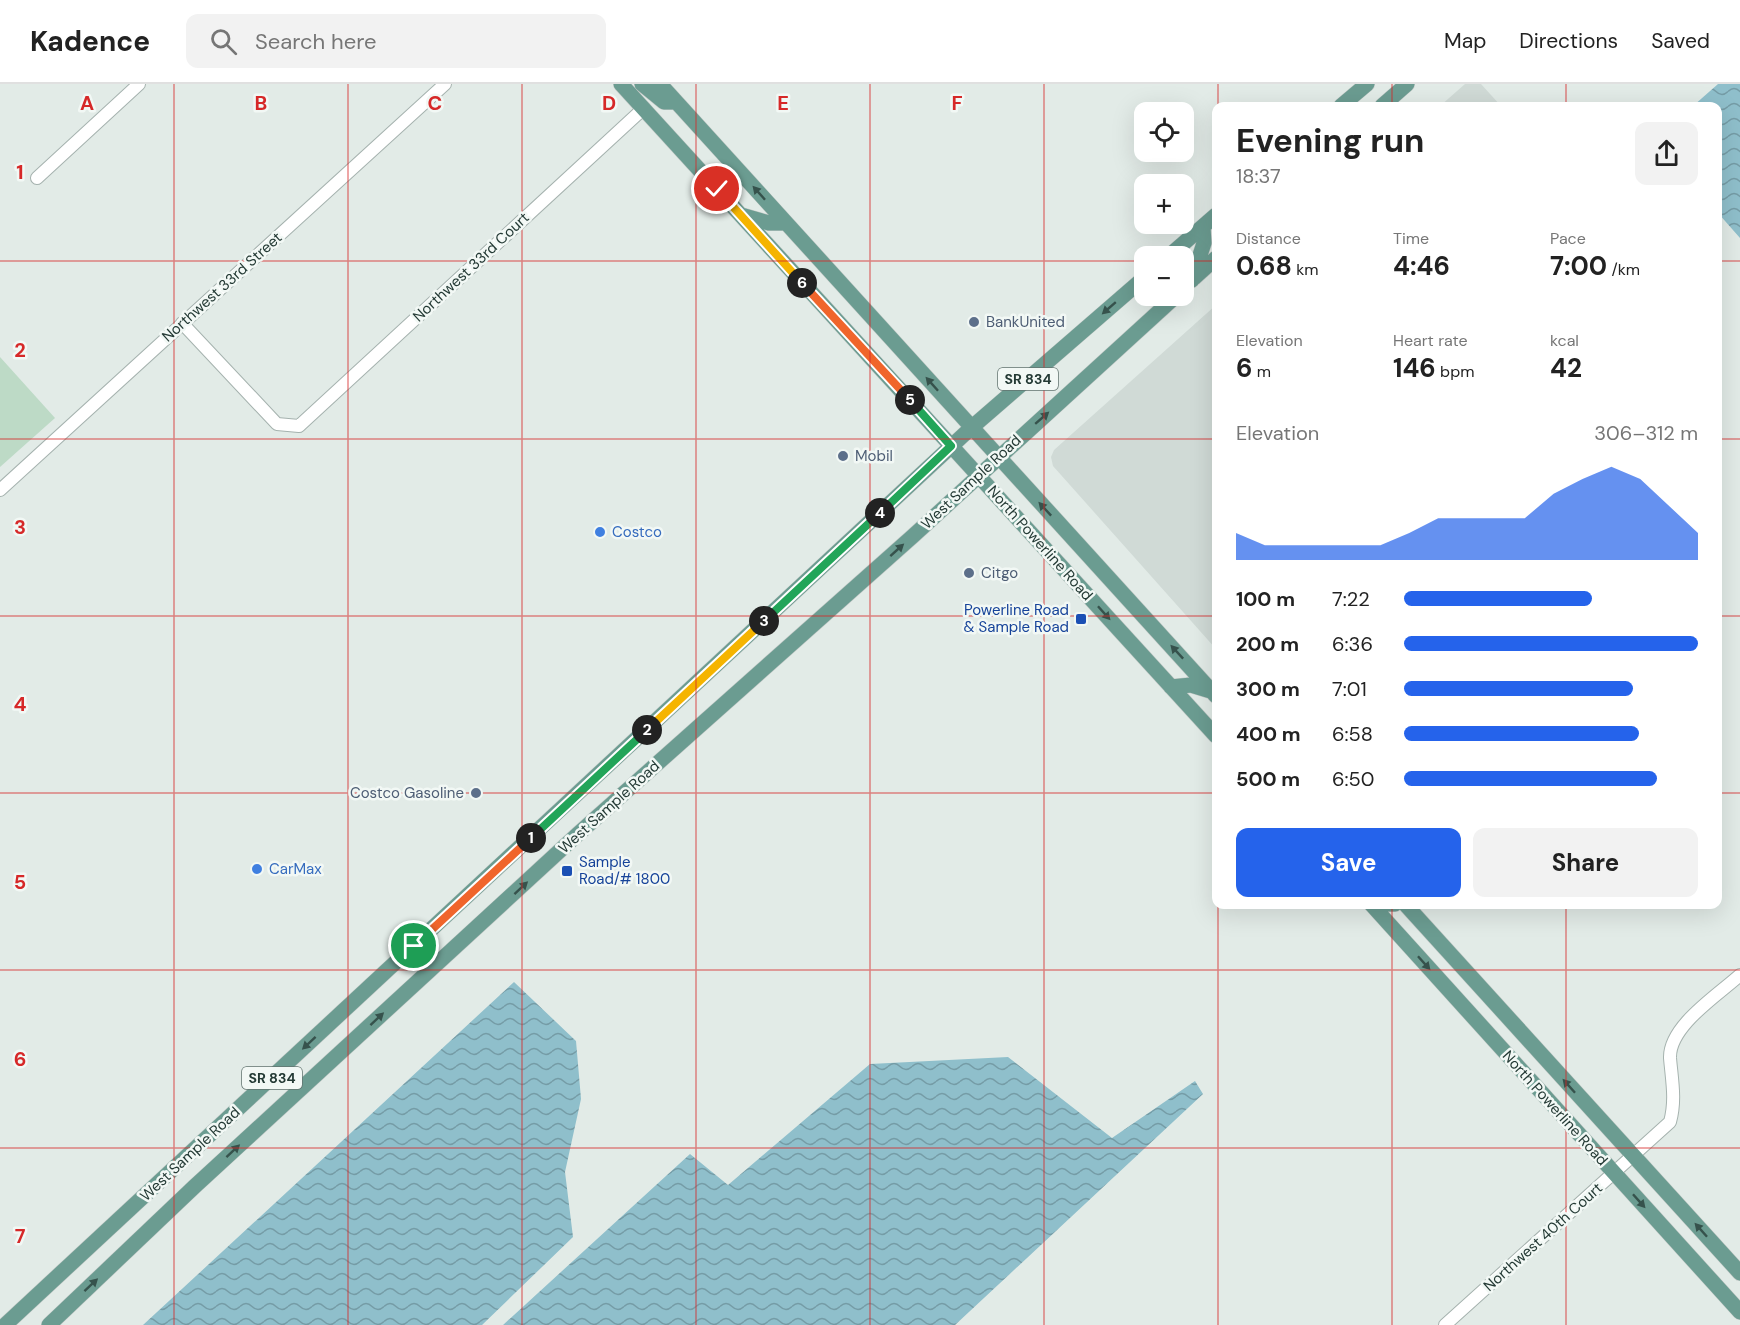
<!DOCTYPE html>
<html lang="en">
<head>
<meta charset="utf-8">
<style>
  :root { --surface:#fff; --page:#f2f2f2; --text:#222; --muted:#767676; --line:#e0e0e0; --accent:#2563eb }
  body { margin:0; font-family:"DM Sans",sans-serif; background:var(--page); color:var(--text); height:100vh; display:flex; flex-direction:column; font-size:22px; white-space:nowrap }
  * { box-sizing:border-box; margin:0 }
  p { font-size:20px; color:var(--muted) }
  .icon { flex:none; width:33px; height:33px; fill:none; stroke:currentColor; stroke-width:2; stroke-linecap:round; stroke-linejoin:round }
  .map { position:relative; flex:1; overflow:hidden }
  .sheet { position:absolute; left:1212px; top:18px; width:510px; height:807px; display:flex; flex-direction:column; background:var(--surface); border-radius:12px; box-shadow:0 6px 24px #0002 }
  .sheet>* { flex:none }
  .tools { position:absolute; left:1134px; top:18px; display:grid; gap:12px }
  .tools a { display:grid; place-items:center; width:60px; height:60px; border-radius:12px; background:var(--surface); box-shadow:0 6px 24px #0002; font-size:30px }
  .pin { position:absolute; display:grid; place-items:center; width:51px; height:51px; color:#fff; margin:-26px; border:3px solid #fff; border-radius:50%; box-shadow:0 2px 6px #0007 }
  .km { position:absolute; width:30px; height:30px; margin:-15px; border-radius:50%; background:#222; color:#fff; font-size:16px; line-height:30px; text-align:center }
  .round { display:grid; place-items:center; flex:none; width:63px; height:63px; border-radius:12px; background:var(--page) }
  .head { display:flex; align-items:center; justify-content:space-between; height:102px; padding:0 24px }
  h1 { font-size:33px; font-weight:700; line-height:45px }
  .figures { display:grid; grid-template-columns:repeat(3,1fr); gap:9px; height:102px; padding:6px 24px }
  .figures div { display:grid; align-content:center }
  .figures b { font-size:26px; font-weight:700 }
  .figures small { font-size:16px; font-weight:400 }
  .figures p { font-size:16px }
  .chart { height:168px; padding:12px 24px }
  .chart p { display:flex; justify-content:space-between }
  .chart svg { width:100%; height:108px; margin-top:6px; fill:var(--accent); opacity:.7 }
  .action { display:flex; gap:12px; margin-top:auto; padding:12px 24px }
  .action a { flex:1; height:69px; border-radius:12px; background:var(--accent); color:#fff; font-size:24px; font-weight:700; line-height:69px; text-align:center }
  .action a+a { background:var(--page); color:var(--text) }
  ul { padding:0 24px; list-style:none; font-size:20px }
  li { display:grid; grid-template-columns:96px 72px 1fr; align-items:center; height:45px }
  li i { height:15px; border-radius:8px; background:var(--accent) }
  header { display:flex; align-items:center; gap:36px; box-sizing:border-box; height:84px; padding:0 30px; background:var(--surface); border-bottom:2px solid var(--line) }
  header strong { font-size:28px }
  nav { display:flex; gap:33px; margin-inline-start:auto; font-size:21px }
  .search { width:420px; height:54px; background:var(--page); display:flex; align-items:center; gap:15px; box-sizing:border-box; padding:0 21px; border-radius:12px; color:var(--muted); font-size:22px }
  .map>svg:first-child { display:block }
  .built { fill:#d0dad6 }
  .green { fill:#bddac6 }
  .water { fill:url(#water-waves) }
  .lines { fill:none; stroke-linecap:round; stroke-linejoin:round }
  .minor-casing { stroke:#a5b2ae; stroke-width:14 }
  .major-casing { stroke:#c2c8c6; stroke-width:16 }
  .minor { stroke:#fff; stroke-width:12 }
  .major { stroke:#6b9c91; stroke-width:15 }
  .oneway { fill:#36524c }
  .split-1-casing { stroke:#fff; stroke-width:12 }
  .split-2-casing { stroke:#fff; stroke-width:12 }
  .split-3-casing { stroke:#fff; stroke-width:12 }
  .split-4-casing { stroke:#fff; stroke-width:12 }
  .split-5-casing { stroke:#fff; stroke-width:12 }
  .split-6-casing { stroke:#fff; stroke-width:12 }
  .split-7-casing { stroke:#fff; stroke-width:12 }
  .split-1 { stroke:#f0652b; stroke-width:8 }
  .split-2 { stroke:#22a559; stroke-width:8 }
  .split-3 { stroke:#f5b400; stroke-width:8 }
  .split-4 { stroke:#22a559; stroke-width:8 }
  .split-5 { stroke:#22a559; stroke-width:8 }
  .split-6 { stroke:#f0652b; stroke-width:8 }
  .split-7 { stroke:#f5b400; stroke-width:8 }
  .grid { fill:none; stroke:#d62828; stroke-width:1.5; stroke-opacity:0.55 }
  .service-dot { fill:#5c6f8a; stroke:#f2f8f5; stroke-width:2 }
  .shop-dot { fill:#3f7fe0; stroke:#f2f8f5; stroke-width:2 }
  .transit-dot { fill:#1a4fb4; stroke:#f2f8f5; stroke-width:2 }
  .labels { text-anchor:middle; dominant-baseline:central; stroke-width:5; stroke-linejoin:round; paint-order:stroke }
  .shield { fill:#f2f8f5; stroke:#62736f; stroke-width:1.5 }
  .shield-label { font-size:14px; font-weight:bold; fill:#243a35 }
  .street-label { font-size:15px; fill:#243a35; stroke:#f2f8f5 }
  .service-label { font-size:15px; fill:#4e5e75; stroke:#f2f8f5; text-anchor:start }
  .shop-label { font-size:15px; fill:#366cbe; stroke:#f2f8f5; text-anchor:start }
  .transit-label { font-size:15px; fill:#164399; stroke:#f2f8f5; text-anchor:end }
  .grid-label { font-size:20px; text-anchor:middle; font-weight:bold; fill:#d62828; stroke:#f2f8f5; stroke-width:5; stroke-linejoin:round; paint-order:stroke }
</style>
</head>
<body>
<header>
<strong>Kadence</strong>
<div class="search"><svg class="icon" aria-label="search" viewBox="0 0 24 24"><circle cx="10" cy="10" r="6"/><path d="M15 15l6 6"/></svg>Search here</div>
<nav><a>Map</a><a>Directions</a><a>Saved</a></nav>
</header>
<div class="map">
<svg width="1740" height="1241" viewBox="0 0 1740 1241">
  <defs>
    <pattern id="water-waves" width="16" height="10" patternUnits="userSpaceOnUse" patternTransform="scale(1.5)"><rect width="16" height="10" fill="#8fbfcb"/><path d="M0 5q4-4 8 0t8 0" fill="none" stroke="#759ca6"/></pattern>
  </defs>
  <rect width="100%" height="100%" fill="#e2ebe7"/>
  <path class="built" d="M1465,0h16l20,22h-61z
    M1216,221v344l-163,-183 -2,-9 3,-7z"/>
  <path class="green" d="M0,273l55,61 -55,49z"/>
  <path class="water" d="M1718,0h22v154l-22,-25v-107h-25z
    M514,898l62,59 5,58 -16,73 8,65 -91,88h-339z
    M1008,973l104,81 83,-57 8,13 -248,231h-452l187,-171 38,31 142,-121z"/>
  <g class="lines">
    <g class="minor-casing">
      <path id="minor" d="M37,94l102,-94
        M182,239l95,101 22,2 345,-318
        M0,406l445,-406
        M1445,1241l225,-203c6,-22 2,-41 0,-64 -1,-32 48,-63 70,-83"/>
    </g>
    <g class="major-casing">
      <path id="major" d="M621,0l595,652
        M642,0l22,18h12
        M660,0l556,612
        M1341,22l26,-22
        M1382,22l25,-22
        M741,131l28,8h17
        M1169,172l47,-41
        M1194,194l22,-20
        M1192,196l12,-37 -1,-16
        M1171,603l20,-2 23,7
        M1371,820l369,408
        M1388,820h7
        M1405,820l335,369
        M5,1241l966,-897 173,-150
        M49,1241l145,-138 384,-353 335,-298 263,-240"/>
    </g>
    <use href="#minor" class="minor"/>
    <use href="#major" class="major"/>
  </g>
  <defs><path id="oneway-solid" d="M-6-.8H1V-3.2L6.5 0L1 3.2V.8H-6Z" transform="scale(1.5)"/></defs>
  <g class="oneway">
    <use href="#oneway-solid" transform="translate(759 109) rotate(-132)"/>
    <use href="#oneway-solid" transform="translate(1109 224) rotate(139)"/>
    <use href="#oneway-solid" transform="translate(932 300) rotate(-132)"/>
    <use href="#oneway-solid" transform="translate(1042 334) rotate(-41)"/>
    <use href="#oneway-solid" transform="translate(1045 425) rotate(-133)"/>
    <use href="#oneway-solid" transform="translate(897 466) rotate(-42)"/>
    <use href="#oneway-solid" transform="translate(1104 529) rotate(48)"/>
    <use href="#oneway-solid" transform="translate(1177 568) rotate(-133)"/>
    <use href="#oneway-solid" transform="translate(521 804) rotate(-43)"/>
    <use href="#oneway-solid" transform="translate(1424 879) rotate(48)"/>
    <use href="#oneway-solid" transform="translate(377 935) rotate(-43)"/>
    <use href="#oneway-solid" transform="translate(309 959) rotate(137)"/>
    <use href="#oneway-solid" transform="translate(1569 1002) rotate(-132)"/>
    <use href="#oneway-solid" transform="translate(233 1067) rotate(-43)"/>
    <use href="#oneway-solid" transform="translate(1639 1117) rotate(48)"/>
    <use href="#oneway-solid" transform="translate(1701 1146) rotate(-132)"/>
    <use href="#oneway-solid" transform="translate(91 1201) rotate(-43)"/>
  </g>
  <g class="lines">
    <g class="split-1-casing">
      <path id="split-1" d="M414,862l117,-108"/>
    </g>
    <g class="split-2-casing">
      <path id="split-2" d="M531,754l116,-108"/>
    </g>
    <g class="split-3-casing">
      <path id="split-3" d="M647,646l117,-109"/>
    </g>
    <g class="split-4-casing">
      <path id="split-4" d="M764,537l116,-108"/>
    </g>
    <g class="split-5-casing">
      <path id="split-5" d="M880,429l71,-67 -41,-46"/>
    </g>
    <g class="split-6-casing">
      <path id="split-6" d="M802,199l108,117"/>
    </g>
    <g class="split-7-casing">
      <path id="split-7" d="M717,105l85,94"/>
    </g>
    <use href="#split-1" class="split-1"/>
    <use href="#split-2" class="split-2"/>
    <use href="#split-3" class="split-3"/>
    <use href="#split-4" class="split-4"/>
    <use href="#split-5" class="split-5"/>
    <use href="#split-6" class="split-6"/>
    <use href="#split-7" class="split-7"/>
  </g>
  <path class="grid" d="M174,0v1241M348,0v1241M522,0v1241M696,0v1241M870,0v1241M1044,0v1241M1218,0v22M1392,0v22M1566,0v22M0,177h1144M1184,177h32M1718,177h22M0,355h1216M1718,355h22M0,532h1216M1718,532h22M0,709h1216M1718,709h22M1218,820v421M1392,820v421M1566,820v421M0,886h1740M0,1064h1740"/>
  <g class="service-dot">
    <circle cx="974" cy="238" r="6"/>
    <circle cx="843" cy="372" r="6"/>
    <circle cx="969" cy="489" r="6"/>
    <circle cx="476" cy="709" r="6"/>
  </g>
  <g class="shop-dot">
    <circle cx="600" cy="448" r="6"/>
    <circle cx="257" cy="785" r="6"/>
  </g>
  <g class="transit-dot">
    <rect x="1075" y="529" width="12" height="12" rx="3"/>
    <rect x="561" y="781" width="12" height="12" rx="3"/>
  </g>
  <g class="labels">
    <g class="shield">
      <rect x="998" y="284" width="60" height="22" rx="4.5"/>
      <rect x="242" y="983" width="60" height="22" rx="4.5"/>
    </g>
    <g class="shield-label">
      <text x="1028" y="295">SR 834</text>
      <text x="272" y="994">SR 834</text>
    </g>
    <g class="street-label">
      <text transform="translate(471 183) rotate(-43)">Northwest 33rd Court</text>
      <text transform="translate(222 203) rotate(-42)">Northwest 33rd Street</text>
      <text transform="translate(971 398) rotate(-43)">West Sample Road</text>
      <text transform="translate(1040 459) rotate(48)">North Powerline Road</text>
      <text transform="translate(609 723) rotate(-42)">West Sample Road</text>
      <text transform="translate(1555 1024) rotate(48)">North Powerline Road</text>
      <text transform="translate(190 1070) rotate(-43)">West Sample Road</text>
      <text transform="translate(1543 1153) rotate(-42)">Northwest 40th Court</text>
    </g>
    <g class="service-label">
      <text x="986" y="238">BankUnited</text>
      <text x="855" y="372">Mobil</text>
      <text x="981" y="489">Citgo</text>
      <text x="464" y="709" text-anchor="end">Costco Gasoline</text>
    </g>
    <g class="shop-label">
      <text x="612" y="448">Costco</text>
      <text x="269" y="785">CarMax</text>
    </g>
    <g class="transit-label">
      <text x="1069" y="526">Powerline Road<tspan x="1069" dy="17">&amp; Sample Road</tspan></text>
      <text x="579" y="778" text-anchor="start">Sample<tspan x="579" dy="17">Road/# 1800</tspan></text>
    </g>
  </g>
  <g class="grid-label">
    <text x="87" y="26">A</text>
    <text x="261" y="26">B</text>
    <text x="435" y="26">C</text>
    <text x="609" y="26">D</text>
    <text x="783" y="26">E</text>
    <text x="957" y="26">F</text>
    <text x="20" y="95">1</text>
    <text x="20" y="273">2</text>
    <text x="20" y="450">3</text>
    <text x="20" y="627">4</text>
    <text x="20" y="805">5</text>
    <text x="20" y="982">6</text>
    <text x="20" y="1159">7</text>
  </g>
</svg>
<div class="tools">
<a><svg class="icon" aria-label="locate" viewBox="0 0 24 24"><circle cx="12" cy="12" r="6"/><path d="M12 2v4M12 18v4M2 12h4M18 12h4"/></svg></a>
<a>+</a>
<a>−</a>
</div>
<div class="pin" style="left:414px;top:862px;background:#1e9e55"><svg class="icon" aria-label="arrive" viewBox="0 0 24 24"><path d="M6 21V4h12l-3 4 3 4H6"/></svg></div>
<div class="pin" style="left:717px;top:105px;background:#d93025"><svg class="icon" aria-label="check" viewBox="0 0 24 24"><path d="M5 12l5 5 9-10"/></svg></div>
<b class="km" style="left:531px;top:754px">1</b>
<b class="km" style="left:647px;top:646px">2</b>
<b class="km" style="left:764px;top:537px">3</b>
<b class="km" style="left:880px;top:429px">4</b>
<b class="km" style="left:910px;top:316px">5</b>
<b class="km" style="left:802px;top:199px">6</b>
<section class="sheet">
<div class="head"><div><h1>Evening run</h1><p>18:37</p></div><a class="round"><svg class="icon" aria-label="share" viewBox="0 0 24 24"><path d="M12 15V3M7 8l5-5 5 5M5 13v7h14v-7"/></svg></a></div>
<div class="figures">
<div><p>Distance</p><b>0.68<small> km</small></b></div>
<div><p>Time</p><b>4:46</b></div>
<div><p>Pace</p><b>7:00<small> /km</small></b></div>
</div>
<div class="figures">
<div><p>Elevation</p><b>6<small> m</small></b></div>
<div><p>Heart rate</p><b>146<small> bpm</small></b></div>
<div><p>kcal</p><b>42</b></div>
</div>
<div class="chart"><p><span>Elevation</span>306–312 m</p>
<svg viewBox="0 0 160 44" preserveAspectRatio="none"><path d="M0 44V33L10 38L20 38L30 38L40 38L50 38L60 33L70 27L80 27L90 27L100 27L110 17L120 11L130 6L140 11L150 22L160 33V44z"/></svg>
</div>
<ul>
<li><b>100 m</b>7:22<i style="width:64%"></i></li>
<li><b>200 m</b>6:36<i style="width:100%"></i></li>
<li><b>300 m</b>7:01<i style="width:78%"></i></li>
<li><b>400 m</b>6:58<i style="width:80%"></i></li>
<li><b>500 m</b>6:50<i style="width:86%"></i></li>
</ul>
<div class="action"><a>Save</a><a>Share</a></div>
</section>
</div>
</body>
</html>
